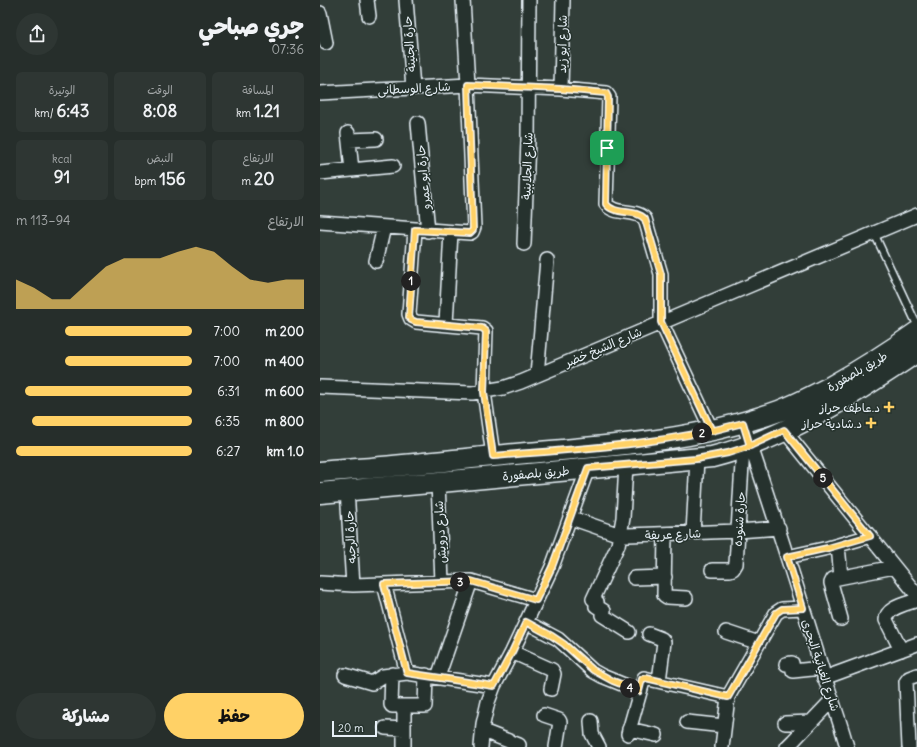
<!DOCTYPE html>
<html lang="ar">
<head>
<meta charset="utf-8">
<style>
  :root { --surface:#262e2b; --page:#2e3633; --text:#f1f3f6; --muted:#a4a8a9; --accent:#ffd166 }
  body { margin:0; font-family:Delius,"Playpen Sans Arabic",sans-serif; background:var(--page); color:var(--text); direction:rtl; height:100vh; display:flex; flex-direction:column; font-size:15px; white-space:nowrap }
  * { box-sizing:border-box; margin:0 }
  p { font-size:13px; color:var(--muted) }
  .icon { flex:none; width:22px; height:22px; fill:none; stroke:currentColor; stroke-width:2; stroke-linecap:round; stroke-linejoin:round }
  .map { position:relative; flex:1; overflow:hidden; direction:ltr }
  .panel { display:flex; flex-direction:column; background:var(--surface); width:320px }
  .panel>* { flex:none }
  .scale { position:absolute; left:12px; bottom:10px; width:45px; box-sizing:border-box; padding-left:4px; border:2px solid #e8f1f8; border-top:0; font-size:11px; line-height:14px; white-space:nowrap; color:#e8f1f8; -webkit-text-stroke:3px #26332d; paint-order:stroke }
  .pin { position:absolute; display:grid; place-items:center; width:34px; height:34px; color:#fff; margin:-17px; border-radius:8px; box-shadow:0 2px 6px #0006 }
  .km { position:absolute; width:20px; height:20px; margin:-10px; border-radius:50%; background:#222; color:#fff; font-size:11px; line-height:20px; text-align:center }
  .round { display:grid; place-items:center; flex:none; width:42px; height:42px; border-radius:21px; background:var(--page) }
  .head { display:flex; align-items:center; justify-content:space-between; height:68px; padding:0 16px }
  h1 { font-size:22px; font-weight:800; line-height:30px }
  .stats { display:grid; grid-template-columns:repeat(3,1fr); gap:6px; height:68px; padding:4px 16px }
  .stats div { display:grid; align-content:center; border-radius:6px; background:var(--page); text-align:center }
  .stats b { font-size:17px; font-weight:800 }
  .stats small { font-size:11px; font-weight:400 }
  .stats p { font-size:11px }
  .chart { height:112px; padding:8px 16px }
  .chart p { display:flex; justify-content:space-between }
  .chart svg { width:100%; height:72px; margin-top:4px; fill:var(--accent); opacity:.7 }
  .action { display:flex; gap:8px; margin-top:auto; padding:8px 16px }
  .action a { flex:1; height:46px; border-radius:24px; background:var(--accent); color:#111; font-size:16px; font-weight:800; line-height:46px; text-align:center }
  .action a+a { background:var(--page); color:var(--text) }
  ul { padding:0 16px; list-style:none; font-size:13px }
  li { display:grid; grid-template-columns:64px 48px 1fr; align-items:center; height:30px }
  li i { height:10px; border-radius:5px; background:var(--accent) }
  main { display:flex; flex:1; min-height:0 }
  .map>svg:first-child { display:block }
  .lines { fill:none; stroke-linecap:round; stroke-linejoin:round }
  .service-casing { stroke:#e8f1f8; stroke-width:9 }
  .minor-casing { stroke:#e8f1f8; stroke-width:16 }
  .primary-casing { stroke:#e8f1f8; stroke-width:23 }
  .service { stroke:#26332d; stroke-width:6 }
  .minor { stroke:#26332d; stroke-width:13 }
  .primary { stroke:#26332d; stroke-width:20 }
  .route-casing { stroke:#fff; stroke-width:8 }
  .route { stroke:#ffd166; stroke-width:5 }
  .poi-dot { fill:#ffd166; stroke:#26332d; stroke-width:1.5 }
  .labels { text-anchor:middle; dominant-baseline:central; stroke-width:3; stroke-linejoin:round; paint-order:stroke }
  .street-label { font-size:12px; fill:#e8f1f8; stroke:#26332d }
  .poi-label { font-size:12px; fill:#e8f1f8; stroke:#26332d; text-anchor:end }
</style>
</head>
<body>
<main>
<div class="map">
<svg width="597" height="747" viewBox="0 0 597 747">
  <rect width="100%" height="100%" fill="#323e39"/>
  <filter id="ink" filterUnits="userSpaceOnUse"><feTurbulence type="fractalNoise" baseFrequency=".025" numOctaves="2"/><feDisplacementMap in="SourceGraphic" scale="8" xChannelSelector="R" yChannelSelector="G"/><feConvolveMatrix kernelMatrix="1 2 1 2 8 2 1 2 1" color-interpolation-filters="sRGB"/></filter>
  <g filter="url(#ink)">
    <g class="lines">
      <g class="service-casing">
        <path id="service" d="M554,233l43,92"/>
      </g>
      <g class="minor-casing">
        <path id="minor" d="M47,0l2,16
          M86,0l7,88
          M0,13l6,30
          M241,89l2,-89
          M0,93l148,-8 93,4 45,4 3,4 -3,107c9,12 29,4 39,15l16,55v48l51,109
          M98,123l10,108
          M28,133l4,37
          M29,140l27,-1
          M0,173l73,-7
          M0,222l150,11 2,-1 2,-5 -6,-142 -5,-85
          M95,230l-6,84 2,5 5,3 66,6 4,3 -2,61 9,63
          M204,244l4,-104 1,-140
          M56,261l8,-34
          M126,324l5,-92
          M217,375l10,-115
          M0,387l152,6 31,-5 18,-6 396,-167
          M423,423c28,82 54,164 79,246 8,26 18,52 25,78
          M464,430l133,165
          M306,465l-3,53 -5,27 -25,54 4,3 -1,4 8,5 -2,4 27,17
          M118,482l4,100
          M27,490l6,95
          M251,518l49,17h8l110,-4 41,-3
          M373,533l4,-74
          M345,534l-1,61 3,2 19,1
          M518,546l3,31
          M467,557l41,-9 42,-12
          M392,570h18l3,-1 3,-5 7,-116
          M314,578l31,-1
          M0,583l33,2 118,-4 65,19
          M64,584l23,89
          M521,619l-10,-36 2,-4 61,-12
          M206,622l32,17 35,32 9,5 37,15
          M406,632l33,11
          M329,634l13,5 2,3 -5,39
          M581,650l-15,-30c0,-13 21,-16 31,-20
          M192,652l40,18 2,4 -3,15
          M466,664l6,-1 1,8 29,-3
          M72,674l-1,31 1,1h33l1,-31
          M25,675l27,8 11,-7 24,-3 87,13
          M118,677l33,-96
          M504,678l93,-34
          M224,715l15,5 1,2 -4,25
          M271,721l1,13 7,13
          M367,722l37,4
          M465,723l26,-1
          M65,728l19,1
          M309,729l27,6
          M163,731l36,14
          M308,734l16,-56 84,19
          M84,747v-41
          M161,747l2,-23 5,-22 6,-16 18,-34 40,-85 36,-99
          M402,747l6,-50 48,-84 6,-4 21,-1
          M467,747l6,-6 39,-41
          M589,747l-3,-65 3,-4 8,-3"/>
      </g>
      <g class="primary-casing">
        <path id="primary" d="M0,472c21,-2 42,-3 62,-5 48,-4 96,-10 144,-14 85,-7 169,-12 250,-41 18,-6 36,-16 54,-25 30,-17 59,-35 87,-55
          M0,493l392,-36c74,-18 142,-63 205,-105"/>
      </g>
      <use href="#service" class="service"/>
      <use href="#minor" class="minor"/>
      <use href="#primary" class="primary"/>
    </g>
  </g>
  <g class="lines" filter="url(#ink)">
    <g class="route-casing">
      <path id="route" d="M287,148l1,-51 -2,-4 -45,-4 -93,-4 5,145 -3,3 -55,-3 -6,87 2,3 5,2 66,6 4,3 -2,61 9,64c83,-7 168,-11 250,-33l7,23 -22,7 -32,6 -108,9 -36,99 -16,33 -65,-19 -87,3 23,89 87,13 18,-34 14,-30 26,14 12,8 29,26 20,11 26,10 3,-12 4,-1 82,19 48,-84 6,-4 21,-1 -16,-51 41,-9 42,-12 -86,-106 -34,16 -7,-23 -31,8 -51,-109v-48l-16,-55c-10,-11 -30,-3 -39,-15l1,-56"/>
    </g>
    <use href="#route" class="route"/>
  </g>
  <g class="poi-dot">
    <path d="M567 401h4v4h4v4h-4v4h-4v-4h-4v-4h4z"/>
    <path d="M549 417h4v4h4v4h-4v4h-4v-4h-4v-4h4z"/>
  </g>
  <g class="labels">
    <g class="street-label">
      <text transform="translate(89 44) rotate(-94)">حارة الجنينة</text>
      <text transform="translate(242 44) rotate(-89)">شارع ابو زيد</text>
      <text transform="translate(94 88) rotate(-3)">شارع الوسطانى</text>
      <text transform="translate(207 166) rotate(-88)">شارع الجلابنية</text>
      <text transform="translate(103 177) rotate(-95)">حارة ابو عمرو</text>
      <text transform="translate(283 347) rotate(-23)">شارع الشيخ خضر</text>
      <text transform="translate(537 371) rotate(-30)">طريق بلصفورة</text>
      <text transform="translate(216 473) rotate(-5)">طريق بلصفورة</text>
      <text transform="translate(419 519) rotate(-86)">حارة شنوده</text>
      <text transform="translate(120 532) rotate(-93)">شارع درويش</text>
      <text transform="translate(353 534) rotate(-2)">شارع عريفة</text>
      <text transform="translate(30 537) rotate(-93)">حارة الرحبه</text>
      <text transform="translate(501 665) rotate(72)">شارع الغياتية البحرى</text>
    </g>
    <g class="poi-label">
      <text x="560" y="407">د.عاطف حراز</text>
      <text x="542" y="423">د.شادية حراز</text>
    </g>
  </g>
</svg>
<div class="scale">20 m</div>
<div class="pin" style="left:287px;top:148px;background:#1e9e55"><svg class="icon" aria-label="arrive" viewBox="0 0 24 24"><path d="M6 21V4h12l-3 4 3 4H6"/></svg></div>
<b class="km" style="left:91px;top:281px">1</b>
<b class="km" style="left:382px;top:433px">2</b>
<b class="km" style="left:140px;top:582px">3</b>
<b class="km" style="left:310px;top:688px">4</b>
<b class="km" style="left:503px;top:478px">5</b>
</div>
<section class="panel">
<div class="head"><div><h1>جري صباحي</h1><p>07:36</p></div><a class="round"><svg class="icon" aria-label="share" viewBox="0 0 24 24"><path d="M12 15V3M7 8l5-5 5 5M5 13v7h14v-7"/></svg></a></div>
<div class="stats">
<div><p>المسافة</p><b>1.21<small> km</small></b></div>
<div><p>الوقت</p><b>8:08</b></div>
<div><p>الوتيرة</p><b>6:43<small> /km</small></b></div>
</div>
<div class="stats">
<div><p>الارتفاع</p><b>20<small> m</small></b></div>
<div><p>النبض</p><b>156<small> bpm</small></b></div>
<div><p>kcal</p><b>91</b></div>
</div>
<div class="chart"><p><span>الارتفاع</span>94–113 m</p>
<svg viewBox="0 0 160 44" preserveAspectRatio="none"><path d="M0 44V26L10 31L20 38L30 38L40 28L50 18L60 13L70 13L80 13L90 9L100 6L110 9L120 18L130 26L140 28L150 26L160 26V44z"/></svg>
</div>
<ul>
<li><b>200 m</b>7:00<i style="width:72%"></i></li>
<li><b>400 m</b>7:00<i style="width:72%"></i></li>
<li><b>600 m</b>6:31<i style="width:95%"></i></li>
<li><b>800 m</b>6:35<i style="width:91%"></i></li>
<li><b>1.0 km</b>6:27<i style="width:100%"></i></li>
</ul>
<div class="action"><a>حفظ</a><a>مشاركة</a></div>
</section>
</main>
</body>
</html>
